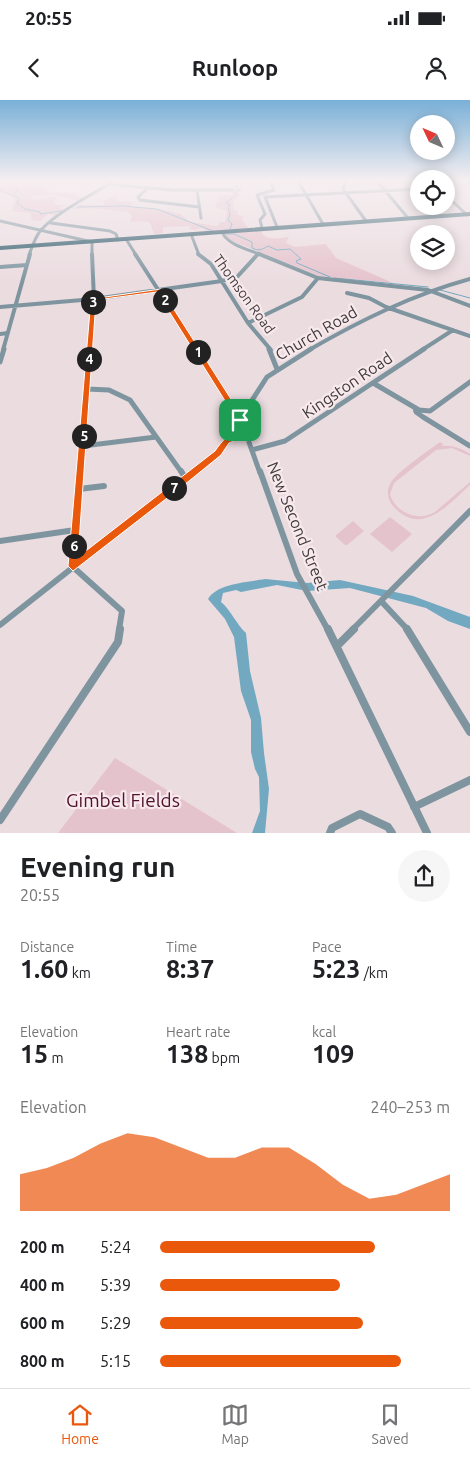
<!DOCTYPE html>
<html lang="en">
<head>
<meta charset="utf-8">
<style>
  :root { --surface:#fff; --page:#f6f6f6; --text:#202124; --muted:#757577; --line:#e0e0e0; --accent:#ea580c }
  body { margin:0; font-family:Ubuntu,sans-serif; background:var(--page); color:var(--text); height:100vh; display:flex; flex-direction:column; font-size:19px; white-space:nowrap }
  * { box-sizing:border-box; margin:0 }
  p { font-size:16px; color:var(--muted) }
  .icon { flex:none; width:28px; height:28px; fill:none; stroke:currentColor; stroke-width:2; stroke-linecap:round; stroke-linejoin:round }
  .map { position:relative; height:733px; overflow:hidden }
  .drawer { display:flex; flex-direction:column; background:var(--surface); flex:1 }
  .drawer>* { flex:none }
  .needle { width:32px; rotate:314deg }
  .tools { position:absolute; left:410px; top:15px; display:grid; gap:10px }
  .tools a { display:grid; place-items:center; width:45px; height:45px; border-radius:50%; background:var(--surface); box-shadow:0 2px 12px #0003; font-size:25px }
  .pin { position:absolute; display:grid; place-items:center; width:42px; height:42px; color:#fff; margin:-21px; border-radius:10px; box-shadow:0 2px 8px #0006 }
  .km { position:absolute; width:25px; height:25px; margin:-12px; border-radius:50%; background:#222; color:#fff; font-size:14px; line-height:25px; text-align:center }
  .round { display:grid; place-items:center; flex:none; width:52px; height:52px; border-radius:26px; background:var(--page) }
  .head { display:flex; align-items:center; justify-content:space-between; height:85px; padding:0 20px }
  h1 { font-size:28px; font-weight:600; line-height:38px }
  .stats { display:grid; grid-template-columns:repeat(3,1fr); gap:8px; height:85px; padding:5px 20px }
  .stats div { display:grid; align-content:center }
  .stats b { font-size:25px; font-weight:600 }
  .stats small { font-size:14px; font-weight:400 }
  .stats p { font-size:14px }
  .chart { height:140px; padding:10px 20px }
  .chart p { display:flex; justify-content:space-between }
  .chart svg { width:100%; height:90px; margin-top:5px; fill:var(--accent); opacity:.7 }
  ul { padding:0 20px; list-style:none; font-size:16px }
  li { display:grid; grid-template-columns:80px 60px 1fr; align-items:center; height:38px }
  li i { height:12px; border-radius:6px; background:var(--accent) }
  .status { display:flex; justify-content:space-between; align-items:center; height:35px; padding:0 25px; background:var(--surface); direction:ltr }
  .status svg { height:14px; fill:currentColor }
  header { display:flex; justify-content:space-between; align-items:center; height:65px; padding:0 20px; background:var(--surface); font-size:22px; font-weight:600 }
  .tabs { display:flex; justify-content:space-around; align-items:center; height:70px; border-top:1px solid var(--line); background:var(--surface); font-size:14px; color:var(--muted) }
  .tabs a { display:grid; justify-items:center; gap:2px }
  .tabs .selected { color:var(--accent) }
  .map>svg:first-child { display:block }
  .green { fill:#e5c3cd }
  .water { fill:#72a9c0 }
  .lines { fill:none; stroke-linecap:round; stroke-linejoin:round }
  .stream { stroke:#72a9c0; stroke-width:1 }
  .minor-far4 { stroke:#7e959f; stroke-width:3 }
  .minor-far3 { stroke:#7e959f; stroke-width:4 }
  .minor-far2 { stroke:#7e959f; stroke-width:5 }
  .minor-far1 { stroke:#7e959f; stroke-width:6 }
  .minor { stroke:#7e959f; stroke-width:8 }
  .major { stroke:#2a5768; stroke-width:4 }
  .route { fill:#ea580c; stroke:#fff; fill-rule:evenodd }
  .labels { text-anchor:middle; dominant-baseline:central; stroke-width:4.5; stroke-linejoin:round; paint-order:stroke }
  .far-street-label { font-size:14px; fill:#3f3a3b; stroke:#f8e9ed }
  .street-label { font-size:16px; fill:#3f3a3b; stroke:#f8e9ed }
  .near-park-label { font-size:19px; fill:#51122e; stroke:#f8e9ed }
</style>
</head>
<body>
<div class="status"><b>20:55</b><svg viewBox="0 0 49 12"><path d="M0 12V9h3v3zM5 12V6h3v6zM10 12V3h3v9zM15 12V0h3v12zM26 1h20v11H26zM47 4h2v5h-2z"/></svg></div>
<header><svg class="icon" aria-label="back" viewBox="0 0 24 24"><path d="M15 5l-7 7 7 7"/></svg>Runloop<svg class="icon" aria-label="person" viewBox="0 0 24 24"><circle cx="12" cy="8" r="4"/><path d="M4 21q1-7 8-7t8 7"/></svg></header>
<div class="map">
<svg width="470" height="733" viewBox="0 0 470 733">
  <rect width="100%" height="100%" fill="#ebdce0"/>
  <path class="green" d="M0,81h64l22,3 -3,2 -20,-4 -6,3 -12,-3 -4,2 8,5 -4,3 30,2 -1,2 9,2 -4,3 -26,-7 -9,2 -10,-1 -4,5 26,-3 -2,5 3,3h8l-5,3 4,1 -9,7 -7,-2 -8,7 -8,-1 -2,-7 -18,-2 3,-10 -4,-5 -11,-4z
    M203,81h34l4,14 -8,7 1,8 4,1 -1,4 6,1v3l-1,1 8,10h10c6,12 16,8 29,7l-3,6 9,4 31,-3 10,14 57,25 -74,-7 -84,-34 -9,-4 -2,-5 -18,-2 -4,-3 -9,2 -4,-2 2,-2 -28,1v6l-9,1 -4,-11c-7,-3 -13,0 -20,-2l2,-5 -4,-4 -41,-4 -14,1 7,-4h24l-1,-4 13,-5 1,5 15,1 -1,4 33,4 17,4 8,8 28,4 3,-4h5l2,-11 -12,-4 5,-11 12,-1 1,-11z
    M440,342l3,2 -1,2c10,-1 19,2 28,8v2l-18,-8 -16,2 -42,33 -4,11c5,19 29,28 45,18l35,-30v3c-21,19 -49,53 -77,21 -5,-6 -7,-14 -3,-22 5,-11 38,-33 50,-42z
    M390,417l22,17 -20,18 -22,-18z
    M353,421l11,10 -17,14h-2l-10,-9z
    M115,658l122,75h-179z"/>
  <path class="water" d="M265,479l42,4 33,-3 73,16 57,21v12l-22,-8 -22,-13 -76,-20 -43,3 -30,-6 -36,7 -5,-2 -13,3 -2,9c10,8 15,22 25,31l4,38 11,47 3,35 5,36 -4,44h-13l8,-22 -1,-34 -4,-8 -4,-17v-32l-10,-29 -7,-54 -9,-18 -17,-20c9,-16 41,-17 57,-20z"/>
  <g class="lines">
    <path class="stream" d="M10,81l8,7 -3,6
      M0,90l19,8 -2,5 8,6 15,3v2l21,-3
      M77,107l45,-1 35,3 56,22
      M230,129l2,-5 -4,-4 2,-6 -2,-7 2,-2 -4,-2 10,-8 -1,-4 6,-1 -4,-1 -1,-8
      M225,134h9l18,8v6c6,3 10,2 16,-2l9,4 13,-1 11,10 -5,2 1,2 33,14
      M334,178l94,9
      M440,190l30,8
      M216,503l5,7"/>
    <path class="minor-far4" d="M298,81l25,43
      M346,81l-3,8 23,32
      M377,81l31,37
      M467,81l3,2
      M107,84l66,6h59
      M148,88l-10,9 2,3 59,7
      M197,90l4,28
      M446,95l21,20
      M0,121l92,21v13
      M51,123l59,8 6,3 2,6
      M277,127l-12,-30 154,-8
      M262,128l-2,-8 5,-6 -8,-19 17,-5 -4,-9
      M222,132c5,13 28,18 40,23
      M191,134l8,21
      M126,139l10,16
      M29,155c3,-8 6,-18 12,-25 16,-18 52,-36 73,-49
      M257,155l2,-2"/>
    <path class="minor-far3" d="M135,154l62,96
      M198,154l13,10 37,59 23,27
      M259,154l59,24 110,12 42,16
      M0,167l27,-2
      M347,193l22,5 17,9 84,29
      M0,207l94,-8 128,-18 15,-4 21,-23
      M248,223l54,-26 16,-19
      M0,234l8,-1
      M3,250l27,-96
      M90,250l4,-51 -2,-45
      M309,250c52,-30 103,-55 161,-71
      M422,250l31,-20"/>
    <path class="minor-far2" d="M196,249l45,71 19,53
      M269,249l8,20
      M0,262l4,-13
      M373,283l46,27 11,1 40,-29
      M87,289l22,1 21,10 52,73
      M415,308l1,4 7,5 47,29
      M227,340l10,-3 10,1
      M83,346l73,-9
      M252,350l33,-9 139,-92
      M80,373l10,-124
      M193,373l25,-20 49,-76 44,-28"/>
    <path class="minor-far1" d="M80,371l-7,96 49,44 -3,19
      M181,371l5,8
      M260,371l37,103 31,56
      M79,389l25,-3
      M0,441l75,-11
      M381,501l27,29
      M0,525l195,-154
      M352,530l118,-119"/>
    <path class="minor" d="M328,529l99,204
      M407,529l63,103
      M337,546l17,-17
      M414,707l56,-27
      M0,720l118,-178 2,-13
      M330,733l2,-5 28,-14 28,13 4,6"/>
    <path class="major" d="M0,148l470,-34"/>
  </g>
  <linearGradient id="sky" x2="0" y2="1"><stop stop-color="#79b0d8"/><stop offset="0.44" stop-color="#f6eff1"/><stop offset="1" stop-color="#f6eff1" stop-opacity="0"/></linearGradient>
  <rect width="470" height="183" fill="url(#sky)"/>
  <path class="route" d="M161,189l82,129 8,20 -4,3 -9,-2 -9,4 -8,12 -32,26 -116,90 -5,-5 23,-267zM157,192l80,128 5,14c-13,-2 -20,7 -27,17l-137,106 18,-257z"/>
  <g class="labels">
    <g class="far-street-label">
      <text transform="translate(244 194) rotate(54)">Thomson Road</text>
    </g>
    <g class="street-label">
      <text transform="translate(316 233) rotate(-30)">Church Road</text>
      <text transform="translate(347 285) rotate(-34)">Kingston Road</text>
      <text transform="translate(298 426) rotate(68)">New Second Street</text>
    </g>
    <g class="near-park-label">
      <text x="123" y="700">Gimbel Fields</text>
    </g>
  </g>
</svg>
<div class="tools">
<a><svg class="needle" viewBox="-14 -14 28 28"><path d="M0-13l5 13h-10z" fill="#e53935"/><path d="M0 13l5-13h-10z" fill="#757577"/></svg></a>
<a><svg class="icon" aria-label="locate" viewBox="0 0 24 24"><circle cx="12" cy="12" r="6"/><path d="M12 2v4M12 18v4M2 12h4M18 12h4"/></svg></a>
<a><svg class="icon" aria-label="layers" viewBox="0 0 24 24"><path d="M12 4l9 5-9 5-9-5zM3 14l9 5 9-5"/></svg></a>
</div>
<div class="pin" style="left:240px;top:320px;background:#1e9e55"><svg class="icon" aria-label="arrive" viewBox="0 0 24 24"><path d="M6 21V4h12l-3 4 3 4H6"/></svg></div>
<b class="km" style="left:198px;top:252px">1</b>
<b class="km" style="left:165px;top:200px">2</b>
<b class="km" style="left:93px;top:202px">3</b>
<b class="km" style="left:89px;top:259px">4</b>
<b class="km" style="left:84px;top:336px">5</b>
<b class="km" style="left:74px;top:446px">6</b>
<b class="km" style="left:174px;top:388px">7</b>
</div>
<section class="drawer">
<div class="head"><div><h1>Evening run</h1><p>20:55</p></div><a class="round"><svg class="icon" aria-label="share" viewBox="0 0 24 24"><path d="M12 15V3M7 8l5-5 5 5M5 13v7h14v-7"/></svg></a></div>
<div class="stats">
<div><p>Distance</p><b>1.60<small> km</small></b></div>
<div><p>Time</p><b>8:37</b></div>
<div><p>Pace</p><b>5:23<small> /km</small></b></div>
</div>
<div class="stats">
<div><p>Elevation</p><b>15<small> m</small></b></div>
<div><p>Heart rate</p><b>138<small> bpm</small></b></div>
<div><p>kcal</p><b>109</b></div>
</div>
<div class="chart"><p><span>Elevation</span>240–253 m</p>
<svg viewBox="0 0 160 44" preserveAspectRatio="none"><path d="M0 44V26L10 23L20 18L30 11L40 6L50 8L60 13L70 18L80 18L90 13L100 13L110 21L120 31L130 38L140 36L150 31L160 26V44z"/></svg>
</div>
<ul>
<li><b>200 m</b>5:24<i style="width:74%"></i></li>
<li><b>400 m</b>5:39<i style="width:62%"></i></li>
<li><b>600 m</b>5:29<i style="width:70%"></i></li>
<li><b>800 m</b>5:15<i style="width:83%"></i></li>
</ul>
</section>
<nav class="tabs">
<a class="selected"><svg class="icon" aria-label="home" viewBox="0 0 24 24"><path d="M3 11l9-7 9 7M6 9v11h12V9"/></svg>Home</a>
<a><svg class="icon" aria-label="map" viewBox="0 0 24 24"><path d="M3 6l6-2 6 2 6-2v14l-6 2-6-2-6 2zM9 4v14M15 6v14"/></svg>Map</a>
<a><svg class="icon" aria-label="saved" viewBox="0 0 24 24"><path d="M7 4h10v16l-5-4-5 4z"/></svg>Saved</a>
</nav>
</body>
</html>
